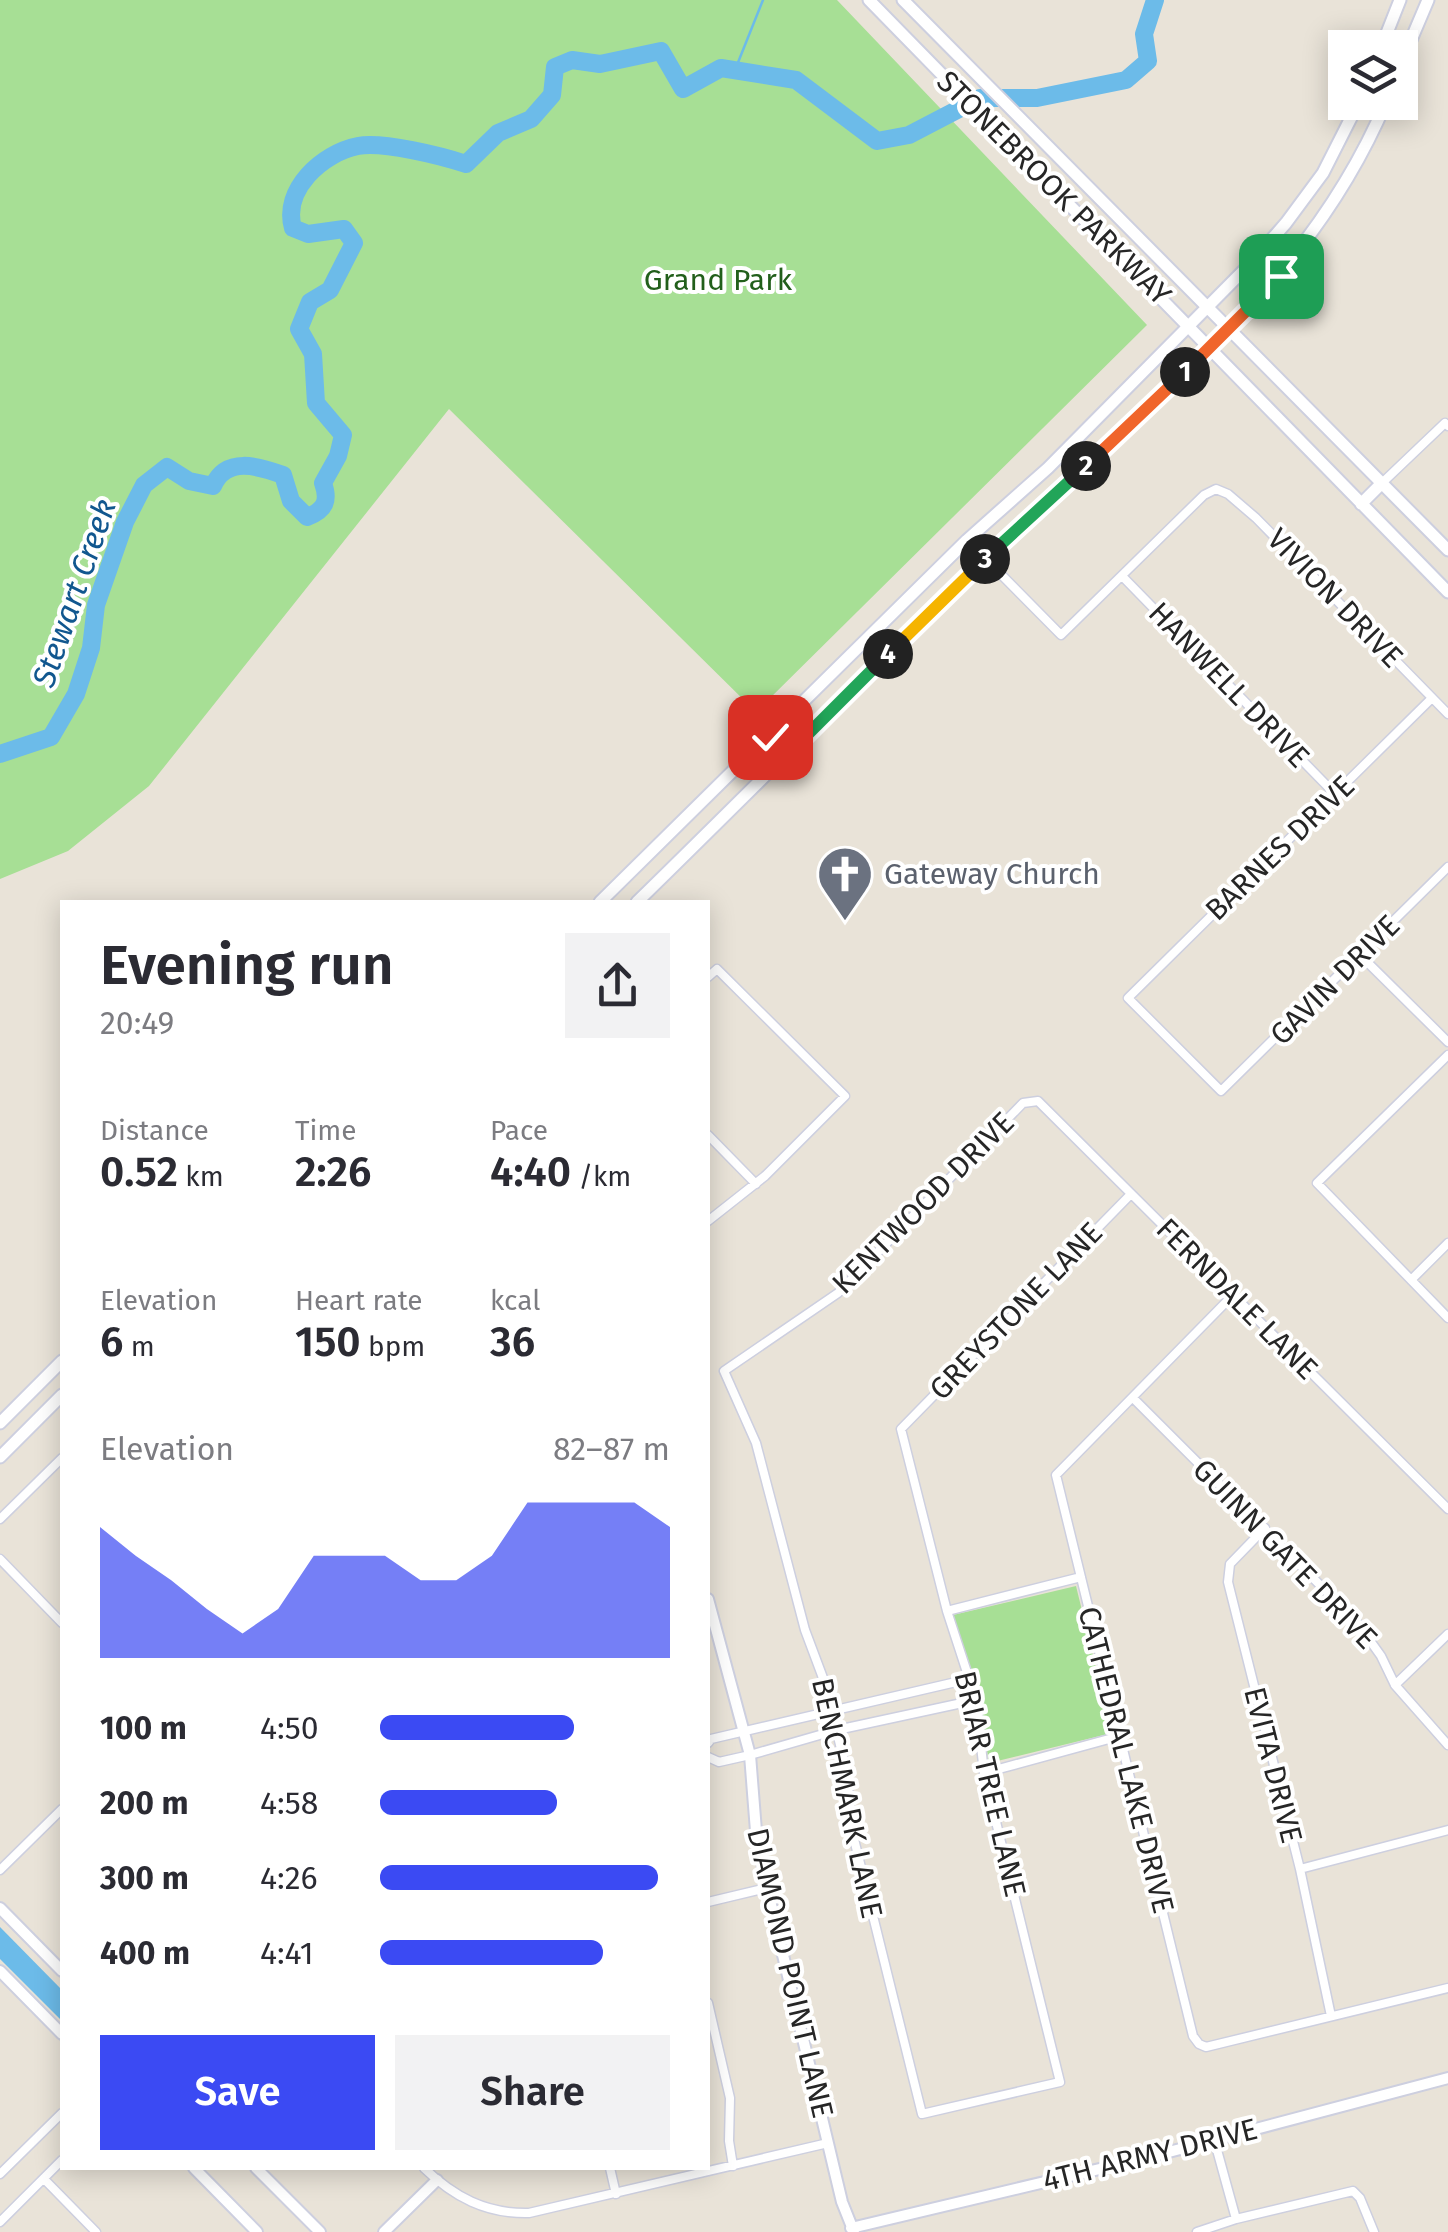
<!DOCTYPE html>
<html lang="en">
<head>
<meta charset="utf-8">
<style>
  :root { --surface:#fff; --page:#f2f2f3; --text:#2b2b33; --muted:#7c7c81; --accent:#3b4af3 }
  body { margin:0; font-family:"Fira Sans",sans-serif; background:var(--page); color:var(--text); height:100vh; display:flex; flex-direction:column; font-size:38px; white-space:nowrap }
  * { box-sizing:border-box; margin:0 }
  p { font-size:32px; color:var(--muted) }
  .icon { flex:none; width:55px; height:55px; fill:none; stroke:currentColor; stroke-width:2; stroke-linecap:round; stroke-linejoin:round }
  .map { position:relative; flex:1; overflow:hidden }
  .details { position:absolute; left:60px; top:900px; width:650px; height:1270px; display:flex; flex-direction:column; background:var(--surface); border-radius:0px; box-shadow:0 5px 25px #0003 }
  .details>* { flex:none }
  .fabs { position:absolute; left:1328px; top:30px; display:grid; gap:20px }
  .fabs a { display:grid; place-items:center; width:90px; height:90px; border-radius:0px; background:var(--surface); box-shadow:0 5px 25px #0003; font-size:50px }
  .pin { position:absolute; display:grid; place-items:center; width:85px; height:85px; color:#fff; margin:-42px; border-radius:20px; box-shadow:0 5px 15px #0006 }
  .km { position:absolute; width:50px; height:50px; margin:-25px; border-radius:50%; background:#222; color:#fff; font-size:28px; line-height:50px; text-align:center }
  .round { display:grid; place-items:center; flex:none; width:105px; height:105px; border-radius:0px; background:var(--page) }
  .headline { display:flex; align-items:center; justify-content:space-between; height:170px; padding:0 40px }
  h1 { font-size:55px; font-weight:600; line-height:75px }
  .figures { display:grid; grid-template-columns:repeat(3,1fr); gap:15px; height:170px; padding:10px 40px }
  .figures div { display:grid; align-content:center }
  .figures b { font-size:42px; font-weight:600 }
  .figures small { font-size:28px; font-weight:400 }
  .figures p { font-size:28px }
  .chart { height:280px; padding:20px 40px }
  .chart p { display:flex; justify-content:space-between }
  .chart svg { width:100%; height:180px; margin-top:10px; fill:var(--accent); opacity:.7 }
  .primary-button { display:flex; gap:20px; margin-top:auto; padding:20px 40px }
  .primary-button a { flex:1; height:115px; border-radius:0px; background:var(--accent); color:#fff; font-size:40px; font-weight:600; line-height:115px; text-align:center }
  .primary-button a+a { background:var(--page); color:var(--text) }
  ul { padding:0 40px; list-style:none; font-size:32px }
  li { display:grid; grid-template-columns:160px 120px 1fr; align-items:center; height:75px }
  li i { height:25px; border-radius:12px; background:var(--accent) }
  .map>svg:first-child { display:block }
  .green { fill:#a7df95 }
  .water { fill:#6cbbe9 }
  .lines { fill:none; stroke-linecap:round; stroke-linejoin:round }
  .stream { stroke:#6cbbe9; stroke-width:2.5 }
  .river { stroke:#6cbbe9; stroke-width:18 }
  .minor-casing { stroke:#cdcfdf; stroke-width:11 }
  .tertiary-casing { stroke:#cdcfdf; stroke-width:14 }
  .secondary-casing { stroke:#cdcfdf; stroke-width:15 }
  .minor { stroke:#fff; stroke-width:8 }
  .tertiary { stroke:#fff; stroke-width:10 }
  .secondary { stroke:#fff; stroke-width:11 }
  .split-1-casing { stroke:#fff; stroke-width:20 }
  .split-2-casing { stroke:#fff; stroke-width:20 }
  .split-3-casing { stroke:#fff; stroke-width:20 }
  .split-4-casing { stroke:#fff; stroke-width:20 }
  .split-5-casing { stroke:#fff; stroke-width:20 }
  .split-6-casing { stroke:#fff; stroke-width:20 }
  .split-1 { stroke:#f0652b; stroke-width:12 }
  .split-2 { stroke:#f0652b; stroke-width:12 }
  .split-3 { stroke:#22a559; stroke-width:12 }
  .split-4 { stroke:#f5b400; stroke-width:12 }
  .split-5 { stroke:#22a559; stroke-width:12 }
  .split-6 { stroke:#f5b400; stroke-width:12 }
  .labels { text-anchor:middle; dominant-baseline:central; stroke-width:8; stroke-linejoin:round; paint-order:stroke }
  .street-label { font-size:30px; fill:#262626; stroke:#fff }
  .park-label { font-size:30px; fill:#225f1b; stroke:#fff }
  .worship-label { font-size:30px; fill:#5b616d; stroke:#fff; text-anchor:start }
  .water-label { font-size:32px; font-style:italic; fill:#11578f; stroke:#fff }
</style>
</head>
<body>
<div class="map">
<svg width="1448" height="2232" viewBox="0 0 1448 2232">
  <rect width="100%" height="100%" fill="#e9e3d8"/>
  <path class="green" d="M0,0h837l310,325 -391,387 -307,-303 -300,377 -81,65 -68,28z
    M1076,1586l36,147 -123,30 -12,-77 -24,-71z"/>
  <path class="water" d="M0,1927l62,63v31l-62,-62z"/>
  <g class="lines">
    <path class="stream" d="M735,70l28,-70"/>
    <path class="river" d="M0,754l51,-17 25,-43 15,-46 5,-43 29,-83 19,-37 23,-18 22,14 24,5c13,-30 45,-20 70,-11l8,26 16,16c19,-7 22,-17 16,-34l15,-27 5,-21 -27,-32 -3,-49 -14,-25 11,-27 20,-12 24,-47 -10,-14 -36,5 -15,-6c-11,-38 29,-75 65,-82 24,-5 84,10 108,18l32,-31 33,-14 21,-24 3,-28 17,-7 28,4 61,-13 22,38 38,-21 75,12 81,61 32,-6 71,-37h57l89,-18 22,-19 -4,-27 11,-34"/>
    <g class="minor-casing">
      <path id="minor" d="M1382,483l63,-60 3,3
        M967,540l94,95 143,-140 12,-6 12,5 28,24 192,196
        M1122,576l213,218
        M1432,698l-304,300 93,93 227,-224
        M1360,955l88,87
        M708,977l9,-8 128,127 -80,80 -57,45
        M1448,1055l-131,128 131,135
        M708,1135l48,49
        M1131,1194l-230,235 46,182 29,89 8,73 76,309 -138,32 -71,-287 -4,-53 -21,-88 -21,-56 -49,-187 -32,-72 114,-78 185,-190 15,-2 410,408
        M1411,1280l37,-37
        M1233,1295l-177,180 137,561 6,8 7,3 242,-59
        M1133,1398l223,223 25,35 14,29 53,60
        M0,1519l62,-61
        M1265,1528l-35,36 -2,18 72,287 31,147
        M0,1559l62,64
        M947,1611l134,-34
        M1395,1685l53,-51
        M708,1743l3,-4 258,-60
        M708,1757l11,5 31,-7 87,-25 139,-30
        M984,1773l136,-37
        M1300,1869l148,-39
        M0,1870l62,-61
        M708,1902l59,-14
        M708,2003l22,95 -1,43 4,25
        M1214,2139l22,80
        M424,2168c30,29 62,46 105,45l299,-70
        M610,2168l6,26
        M0,2174l62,-61
        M44,2179l52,53
        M0,2222l62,-62
        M1197,2232l39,-13 117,-28 7,7 14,34"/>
    </g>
    <g class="tertiary-casing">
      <path id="tertiary" d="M708,1599l42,156 6,76 11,57 75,314 12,30
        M0,1908l62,63
        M0,1971l62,63
        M194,2168l63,64
        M256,2168l64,64
        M851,2228l299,-71 298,-79
        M384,2232l53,-52"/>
    </g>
    <g class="secondary-casing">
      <path id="secondary" d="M869,0l579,592
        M903,0l545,550
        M1381,48l19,-48
        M1400,66l28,-66
        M1361,504l21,-21
        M600,902l367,-362 81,-72 202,-204 36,-41 37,-50 36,-71
        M637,902c132,-129 262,-261 395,-389 136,-130 278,-231 354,-411
        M0,1423l62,-62
        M0,1457l62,-62"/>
    </g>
    <use href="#minor" class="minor"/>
    <use href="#tertiary" class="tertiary"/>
    <use href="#secondary" class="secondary"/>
  </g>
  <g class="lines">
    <g class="split-1-casing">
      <path id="split-1" d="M1185,372l96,-96"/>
    </g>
    <g class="split-2-casing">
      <path id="split-2" d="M1086,466l99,-94"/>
    </g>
    <g class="split-3-casing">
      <path id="split-3" d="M985,559l101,-93"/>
    </g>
    <g class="split-4-casing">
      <path id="split-4" d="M888,654l97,-95"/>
    </g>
    <g class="split-5-casing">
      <path id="split-5" d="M791,751l97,-97"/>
    </g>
    <g class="split-6-casing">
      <path id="split-6" d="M770,737l17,18 4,-4"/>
    </g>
    <use href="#split-1" class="split-1"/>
    <use href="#split-2" class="split-2"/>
    <use href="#split-3" class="split-3"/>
    <use href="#split-4" class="split-4"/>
    <use href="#split-5" class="split-5"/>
    <use href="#split-6" class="split-6"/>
  </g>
  <defs>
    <g id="church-pin" transform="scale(2.875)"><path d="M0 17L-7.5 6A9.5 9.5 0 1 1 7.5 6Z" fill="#6b7280" stroke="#fff"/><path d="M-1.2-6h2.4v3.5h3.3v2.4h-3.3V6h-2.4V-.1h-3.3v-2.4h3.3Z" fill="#fff"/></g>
  </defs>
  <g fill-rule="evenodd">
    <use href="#church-pin" x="845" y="874"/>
  </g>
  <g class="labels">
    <g class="street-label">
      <text transform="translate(1054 188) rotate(45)">STONEBROOK PARKWAY</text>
      <text transform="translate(1335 598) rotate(46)">VIVION DRIVE</text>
      <text transform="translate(1229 685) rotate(46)">HANWELL DRIVE</text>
      <text transform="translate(1280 848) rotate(-44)">BARNES DRIVE</text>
      <text transform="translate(1335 980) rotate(-45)">GAVIN DRIVE</text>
      <text transform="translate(923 1203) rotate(-45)">KENTWOOD DRIVE</text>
      <text transform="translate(1237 1299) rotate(45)">FERNDALE LANE</text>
      <text transform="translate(1016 1311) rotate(-46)">GREYSTONE LANE</text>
      <text transform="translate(1285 1554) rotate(46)">GUINN GATE DRIVE</text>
      <text transform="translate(1126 1760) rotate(76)">CATHEDRAL LAKE DRIVE</text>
      <text transform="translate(1273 1765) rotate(76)">EVITA DRIVE</text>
      <text transform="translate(990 1784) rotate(77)">BRIAR TREE LANE</text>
      <text transform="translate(847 1798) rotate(78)">BENCHMARK LANE</text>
      <text transform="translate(790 1973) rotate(77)">DIAMOND POINT LANE</text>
      <text transform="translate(1150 2155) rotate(-14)">4TH ARMY DRIVE</text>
    </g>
    <g class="park-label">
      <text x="718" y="280">Grand Park</text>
    </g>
    <g class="worship-label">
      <text x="884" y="874">Gateway Church</text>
    </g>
    <g class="water-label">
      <text transform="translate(74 593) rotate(-71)">Stewart Creek</text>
    </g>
  </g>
</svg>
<div class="fabs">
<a><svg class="icon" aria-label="layers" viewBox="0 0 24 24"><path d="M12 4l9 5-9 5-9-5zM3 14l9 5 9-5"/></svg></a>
</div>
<div class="pin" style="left:1281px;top:276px;background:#1e9e55"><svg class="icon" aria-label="arrive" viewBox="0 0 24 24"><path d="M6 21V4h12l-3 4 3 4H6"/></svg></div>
<div class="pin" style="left:770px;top:737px;background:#d93025"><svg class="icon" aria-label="check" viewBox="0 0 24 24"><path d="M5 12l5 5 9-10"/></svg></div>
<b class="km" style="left:1185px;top:372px">1</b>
<b class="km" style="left:1086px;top:466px">2</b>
<b class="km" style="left:985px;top:559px">3</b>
<b class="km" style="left:888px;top:654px">4</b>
<section class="details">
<div class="headline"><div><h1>Evening run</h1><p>20:49</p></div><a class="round"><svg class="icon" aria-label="share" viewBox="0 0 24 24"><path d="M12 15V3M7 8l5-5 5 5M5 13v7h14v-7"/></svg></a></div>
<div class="figures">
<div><p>Distance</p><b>0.52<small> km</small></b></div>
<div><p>Time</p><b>2:26</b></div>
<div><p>Pace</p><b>4:40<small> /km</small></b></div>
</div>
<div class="figures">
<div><p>Elevation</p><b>6<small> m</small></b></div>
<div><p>Heart rate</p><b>150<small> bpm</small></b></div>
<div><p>kcal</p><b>36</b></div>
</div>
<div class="chart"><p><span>Elevation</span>82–87 m</p>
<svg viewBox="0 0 160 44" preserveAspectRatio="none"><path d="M0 44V12L10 19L20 25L30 32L40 38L50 32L60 19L70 19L80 19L90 25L100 25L110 19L120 6L130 6L140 6L150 6L160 12V44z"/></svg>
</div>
<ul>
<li><b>100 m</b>4:50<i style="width:67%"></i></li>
<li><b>200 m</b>4:58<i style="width:61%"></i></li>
<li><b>300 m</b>4:26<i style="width:96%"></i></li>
<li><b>400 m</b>4:41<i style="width:77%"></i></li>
</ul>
<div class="primary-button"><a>Save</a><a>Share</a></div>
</section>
</div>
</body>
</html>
